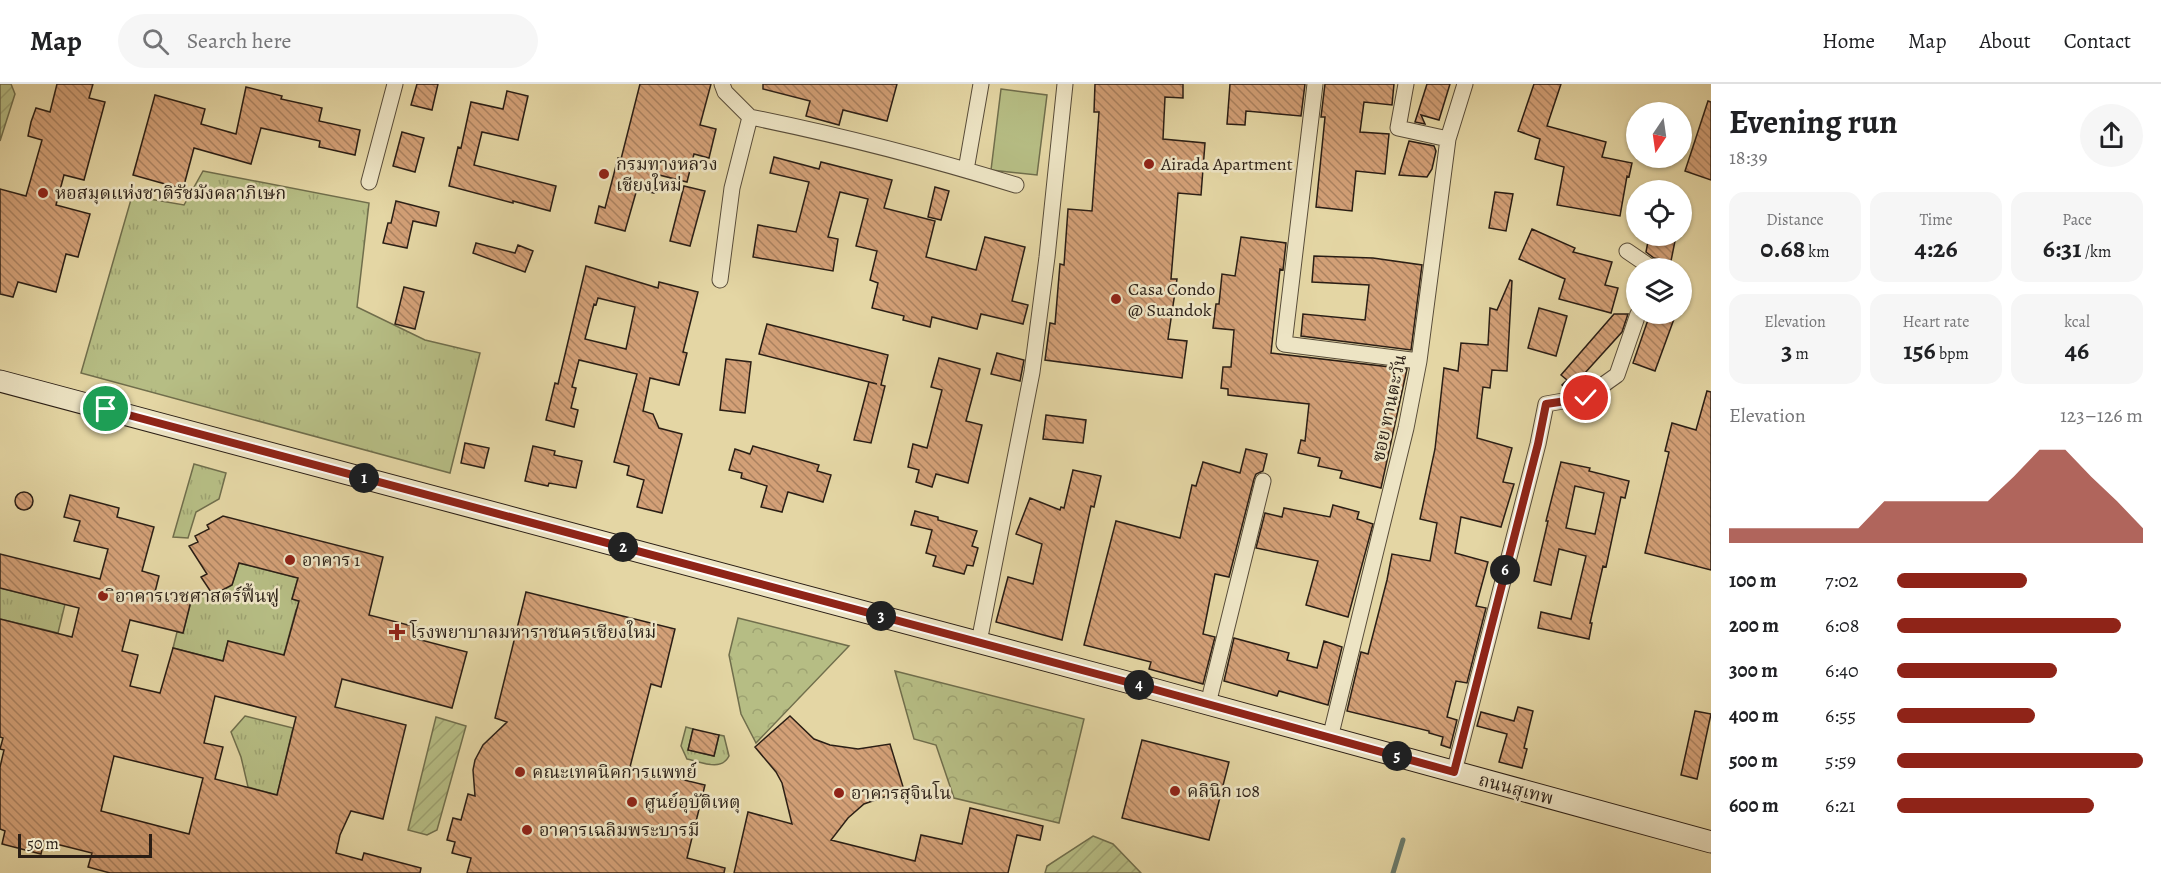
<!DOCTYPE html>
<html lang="en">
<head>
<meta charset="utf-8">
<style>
  :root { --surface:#fff; --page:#f6f6f6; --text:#202124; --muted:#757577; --line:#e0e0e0; --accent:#8f2418 }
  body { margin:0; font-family:Alegreya,"Noto Serif Thai",serif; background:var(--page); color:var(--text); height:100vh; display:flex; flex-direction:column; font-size:22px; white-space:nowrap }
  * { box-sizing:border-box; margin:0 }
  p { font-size:20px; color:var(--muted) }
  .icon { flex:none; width:33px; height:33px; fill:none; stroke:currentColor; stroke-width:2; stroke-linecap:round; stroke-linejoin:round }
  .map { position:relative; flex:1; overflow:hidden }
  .drawer { display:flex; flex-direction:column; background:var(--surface); width:450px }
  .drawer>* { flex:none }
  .needle { width:39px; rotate:193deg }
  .tools { position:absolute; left:1626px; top:18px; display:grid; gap:12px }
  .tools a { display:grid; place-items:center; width:66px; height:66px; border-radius:50%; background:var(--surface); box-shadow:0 2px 4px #0004; font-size:30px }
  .scale { position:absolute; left:18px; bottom:15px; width:134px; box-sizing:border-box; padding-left:6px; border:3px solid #2a1e15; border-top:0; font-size:16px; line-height:21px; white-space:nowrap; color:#2a1e15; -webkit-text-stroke:4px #ede4c4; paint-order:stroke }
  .pin { position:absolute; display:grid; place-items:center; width:51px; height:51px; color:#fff; margin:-26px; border:3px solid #fff; border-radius:50%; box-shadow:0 2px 6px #0007 }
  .km { position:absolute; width:30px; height:30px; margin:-15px; border-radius:50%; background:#222; color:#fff; font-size:16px; line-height:30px; text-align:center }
  .round { display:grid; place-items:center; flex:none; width:63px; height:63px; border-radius:32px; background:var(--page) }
  .overview { display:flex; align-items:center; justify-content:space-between; height:102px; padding:0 18px }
  h1 { font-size:33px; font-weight:600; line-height:45px }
  .stats { display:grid; grid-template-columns:repeat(3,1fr); gap:9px; height:102px; padding:6px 18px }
  .stats div { display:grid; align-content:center; border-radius:15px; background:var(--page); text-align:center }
  .stats b { font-size:26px; font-weight:600 }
  .stats small { font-size:16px; font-weight:400 }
  .stats p { font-size:16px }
  .chart { height:168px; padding:12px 18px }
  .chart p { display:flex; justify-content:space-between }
  .chart svg { width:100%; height:108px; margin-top:6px; fill:var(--accent); opacity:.7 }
  ul { padding:0 18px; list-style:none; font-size:20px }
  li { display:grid; grid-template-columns:96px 72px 1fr; align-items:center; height:45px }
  li i { height:15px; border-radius:8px; background:var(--accent) }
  header { display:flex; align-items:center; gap:36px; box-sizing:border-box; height:84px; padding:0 30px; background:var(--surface); border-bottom:2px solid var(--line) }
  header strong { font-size:28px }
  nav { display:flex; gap:33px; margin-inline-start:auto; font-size:21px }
  .search { width:420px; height:54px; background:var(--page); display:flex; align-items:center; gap:15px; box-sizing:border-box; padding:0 21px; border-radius:33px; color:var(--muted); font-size:22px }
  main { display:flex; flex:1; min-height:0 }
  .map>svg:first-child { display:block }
  .grass { fill:url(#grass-tufts); stroke:#706e4c; stroke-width:1.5 }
  .forest { fill:url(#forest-crowns); stroke:#706e4c; stroke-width:1.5 }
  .garden { fill:url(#garden-furrows); stroke:#706e4c; stroke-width:1.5 }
  .pitch { fill:#b6bd84; stroke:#706e4c; stroke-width:1.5 }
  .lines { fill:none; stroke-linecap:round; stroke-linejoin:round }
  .stream { stroke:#6a7b6c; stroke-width:5 }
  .building { fill:url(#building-back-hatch); stroke:#2a1e15; stroke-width:1.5; fill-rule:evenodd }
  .street-casing { stroke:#584c39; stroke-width:17 }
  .secondary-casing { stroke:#2a1e15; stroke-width:23 }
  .street { stroke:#ede4c4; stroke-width:15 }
  .secondary { stroke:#ede4c4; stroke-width:21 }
  .route-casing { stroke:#fff; stroke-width:12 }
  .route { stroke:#8f2418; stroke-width:8 }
  .poi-dot { fill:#8f2418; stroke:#ede4c4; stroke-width:2 }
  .labels { text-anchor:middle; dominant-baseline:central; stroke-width:5; stroke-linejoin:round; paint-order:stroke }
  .poi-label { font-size:18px; fill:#2a1e15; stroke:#ede4c4; text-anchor:start }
  .street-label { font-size:18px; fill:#2a1e15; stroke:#ede4c4 }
</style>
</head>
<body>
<header>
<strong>Map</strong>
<div class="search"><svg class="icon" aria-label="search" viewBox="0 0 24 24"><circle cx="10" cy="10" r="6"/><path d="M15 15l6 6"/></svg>Search here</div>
<nav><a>Home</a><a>Map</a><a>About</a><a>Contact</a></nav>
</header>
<main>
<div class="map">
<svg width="1711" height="789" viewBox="0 0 1711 789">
  <defs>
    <pattern id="grass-tufts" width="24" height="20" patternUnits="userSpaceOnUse" patternTransform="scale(1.5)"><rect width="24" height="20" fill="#b6bd84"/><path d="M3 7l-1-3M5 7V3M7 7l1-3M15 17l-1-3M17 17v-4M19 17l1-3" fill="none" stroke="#9da271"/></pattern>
    <pattern id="forest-crowns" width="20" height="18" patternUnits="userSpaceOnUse" patternTransform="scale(1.5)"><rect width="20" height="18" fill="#b6bd84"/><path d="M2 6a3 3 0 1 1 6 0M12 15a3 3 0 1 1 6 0" fill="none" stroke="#9da271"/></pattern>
    <pattern id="garden-furrows" width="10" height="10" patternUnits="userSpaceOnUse" patternTransform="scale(1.5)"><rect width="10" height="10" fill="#b6bd84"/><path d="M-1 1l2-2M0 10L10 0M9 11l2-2" fill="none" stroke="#9da271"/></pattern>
    <pattern id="building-back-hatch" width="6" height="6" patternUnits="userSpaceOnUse" patternTransform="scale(1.5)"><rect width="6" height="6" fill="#d3a077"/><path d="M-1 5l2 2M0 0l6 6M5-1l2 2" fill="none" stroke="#ab8260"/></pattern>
  </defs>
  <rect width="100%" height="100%" fill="#e4d6a4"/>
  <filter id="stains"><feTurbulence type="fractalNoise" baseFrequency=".00333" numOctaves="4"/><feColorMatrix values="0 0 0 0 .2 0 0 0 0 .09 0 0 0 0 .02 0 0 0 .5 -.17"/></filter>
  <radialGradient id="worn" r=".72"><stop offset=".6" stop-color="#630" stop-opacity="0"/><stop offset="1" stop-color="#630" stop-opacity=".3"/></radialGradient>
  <path class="grass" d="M203,87l166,32 -12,104 68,33 55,13 -30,120 -369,-100 51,-177 52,9z
    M194,380l32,9 -7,26 -23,13 -8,26 -15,-1z
    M239,479l59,15 -6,21 12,4 -8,7 -16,59 -52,-28 -5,20 -50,-13 4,-16 6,1 8,-32 8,2 1,-8 15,4 2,-6 15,-8z
    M0,504l65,16 -7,29 -58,-14z
    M245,632l48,12 -16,67 -29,-8 -7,-30 -10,-25z
    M686,643l7,2 -5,21 26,6 5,-21 5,1 5,20c-8,16 -28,6 -42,3l-6,-13z"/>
  <path class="forest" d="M738,534l111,28 -93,97 -15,-29 -12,-59z
    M895,587l189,48 -25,104 -105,-25 -18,-53 -22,-6z"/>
  <path class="garden" d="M0,0h11l4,10 -15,47z
    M436,633l30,9 -29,104 -10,5 -19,-5z
    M1093,752l20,8 28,29h-96l2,-7z"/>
  <path class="pitch" d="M1001,5l46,6 -10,80 -46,-5z"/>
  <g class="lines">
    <path class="stream" d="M1393,789l10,-33"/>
  </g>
  <path class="building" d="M57,0h36l-4,14 16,4 -21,78 -20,-5 -8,30 34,9 -12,43 -12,-3 -10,38 -38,-10 -5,15 -13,-3v-105l26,7 16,-56 -14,-4 3,-14 5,-14 14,4z
    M417,0h21l-6,26 -21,-5z
    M640,0h71l-11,41 16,4 -7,29 -15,-4 -7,28 -28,-7 -5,18 -17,-4 -12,42 -30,-8 4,-17 6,2 13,-50 3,1z
    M763,0h134l-10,37 -44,-11 -4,15 -33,-9 4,-15 -47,-12z
    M1095,0h88v14l-18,-1 -2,42 42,4 -4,52 -23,-2 -7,86h6l-9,60 19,2 -5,37 -137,-18 5,-37 5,1 5,-60 4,1 4,-56 24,2 7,-99h-5z
    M1230,0h75l-4,32 -55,-5 -1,14 -18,-1z
    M1325,0h69l-2,21 -28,-3 -4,30 29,2 -4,40 -29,-3 -4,40 -36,-4 9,-90h-4z
    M1427,0h23l-11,36 -18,-5 4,9 -10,-2z
    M1534,0h27l-14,42 59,16 -4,15 30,6 -3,14 -2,-1 -7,40 -63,-11 7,-38 -29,-8 5,-20 -22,-8z
    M246,3l36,9 -1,3 41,9 -3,13 41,9 -5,25 -36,-8 1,-6 -59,-13 -10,36 -57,-16 -11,41 -50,-14 22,-80 50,14 -4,15 35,10z
    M507,7l21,5 -10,44 -36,-8 -8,33 82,21 -6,25 -37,-10v2l-64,-17 9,-39 3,1 10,-46 32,7z
    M1708,17l3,1v78l-26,-9z
    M402,48l22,6 -9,34 -22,-6z
    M1409,57l25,5 2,5 -4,18 -5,8 -28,-2z
    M774,73l45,12 2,-7 71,18 -8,28 51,13 -9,36 50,13 9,-33 40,10 -13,54 16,4 -5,19 -42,-10 -4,15 -45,-12 -2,10 -27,-7 1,-4 -32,-8 6,-25 -8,-3 7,-29 -21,-5 12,-47 -28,-7 -12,45 10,2 -5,32 -80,-14 5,-32 38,7 13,-50 -39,-9z
    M684,102l21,5 -15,55 -20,-5z
    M935,103l14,4 -8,29 -13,-3z
    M1495,108l18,2 -7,37 -17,-3z
    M396,117l43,11 -3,14 -23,-5 -6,27 -24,-5 5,-20h3z
    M1532,145l43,19 -2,4 39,10 -7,23 13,3 -7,25 -52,-14 6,-20 -46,-20z
    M1649,152h27l-5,25 -17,-3 -8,-6z
    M1241,153l45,6 -3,27 -3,-1 -9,84 136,16 -26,119 -41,-10 2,-7 -24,-5 2,-8 -22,-5 3,-13 4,1 4,-37 -81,-9v-6l-7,-1 2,-21h8l3,-37 -21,-2 3,-24h3l3,-30 13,2z
    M476,159l39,10 3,-8 15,6 -8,21 -52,-19z
    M1314,172l59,2 49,7 -11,85 -110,-14 2,-22 62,6 4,-35 -57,-3z
    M586,182l72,22 1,-6 39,10 -15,60 4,1 -8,32 -29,-7 -7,33 10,3 6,14 23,6 -20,79 -25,-6 7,-27 -17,-5 2,-9 -15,-4 23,-88 -58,-14 -7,27 4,1 -5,20 7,2 -4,17 -28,-7 9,-37 3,1zM598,214l37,9 -9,42 -41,-10 9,-35 2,1z
    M1510,196l2,1 -5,90 -15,-1 -2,18 -7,-1 -6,51 35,10 -9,34 11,2 -13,43 -40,-10 -6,36 33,9 -12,44 10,2 -19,75 -11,-2 -9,36 10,3 -7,28 -9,-3 2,-8 -14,-4v-2l-82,-20 14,-59 7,2 19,-74 5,-26 38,7 7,-38 -17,-4 15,-70 9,-81 14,3 3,-28 27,2 2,-37 7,2z
    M404,203l20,5 -9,37 -20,-5z
    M1539,224l28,8 -11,40 -28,-8z
    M1614,230h14l-6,18 -38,42 5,5 -8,9 -13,2 -6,-5 5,-5 -6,-5z
    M1650,230h7l17,5 -19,52 -22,-8z
    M767,240l121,31 -7,30 4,1 -14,57 -17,-3 15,-58 8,2 -118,-30z
    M997,269l27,7 -4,21 -29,-7z
    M939,274l41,11 -14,52 16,4 -14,58 -32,-9 -4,13 -16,-5 3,-12 -11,-3 5,-23 14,4 15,-58 -11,-3z
    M726,275l25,3 -6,51 -25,-3z
    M1707,307l4,1v178l-66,-17 24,-101 -4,-1 7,-28 24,7z
    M1046,331l40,5 -3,23 -40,-4z
    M465,359l24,5 -5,20 -23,-5z
    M533,362l22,5 -1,4 28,6 -6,27 -27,-5 -1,3 -23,-5z
    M753,362l66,19 -2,6 14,4 -8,27 -35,-10 -6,20 -21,-5 6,-21 -26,-8 1,-5 -13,-3 6,-21 15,5z
    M1246,365l21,5 -4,17 -7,3 -2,5 -25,98 -14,-3 -12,60 12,3 -12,47 -54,-15 2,-7 -67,-17 32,-124 64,17 12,-53 4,1 7,-24 37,11z
    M1561,378l29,6 -1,3 40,10 -4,17 -4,-1 -15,70 -3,-1 -13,57h2l-3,16 -51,-11 3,-16 30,7 15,-63 -27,-7 -8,36 -17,-4 14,-60h-2zM1575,402l29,7 -9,41 -29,-6z
    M1073,386l28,6 -7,31 -3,-1 -29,134 -66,-18 12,-45 25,7 9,-40 -26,-10 14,-36 30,12 1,-3 3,1z
    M15 417a9 9 0 1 1 18 0a9 9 0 1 1-18 0Z
    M70,411l49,13 -2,9 37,10 -12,44 17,5 -4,16 36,9 -8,32 -53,-13 -8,31 16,4 -8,31 30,7 13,-45 50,13 5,-20 56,14 15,-54 -7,-2 6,-21 -59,-15 -7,22 -19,10 -12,-18 6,-3 -18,-28 9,-4 -3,-6 14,-7 -2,-4 16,-9 160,41 -14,58 51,13 -3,11 50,13 -15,56 -110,-29 -7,28 71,18 -23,94 -32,-8 -11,24 -4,18 26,7 2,-7 57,15 -1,5h-310l-22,-6 4,-14 -48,-12 -3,13 -39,-10 3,-13 -5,-2v-62l4,-17 -4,-1 3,-11 -3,-1v-118l72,18 7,-29 -79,-20v-34l100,25 8,-30 -34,-8 6,-20 -16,-4zM215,612l81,21 -19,78 -62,-16 8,-32 -19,-4zM114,672l89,22 -14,56 -88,-23z
    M1333,421l26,7 -2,7 16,5 -25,93 -42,-12 12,-44 -62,-13 9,-35 17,4 2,-9 46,9z
    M915,427l23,6v3l39,11 -5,15 6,2 -5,18 -6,-1 -3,9 -31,-8 3,-10 -10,-3 6,-23 -21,-5z
    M526,508l149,37 -14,58 -10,-3 -21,83 75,18 -18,73 38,10 -1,5h-257l4,-15 -19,-5 3,-11 -8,-2 6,-22 8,2 7,-26 7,2 -2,-26 2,-10 8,-15 24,-23 -12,-4z
    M1234,554l55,15 -2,7 30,8 7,-27 18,6 -14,58 -49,-14 -2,5 -53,-15z
    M1518,623l15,4 -9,37 3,1 -5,19 -23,-6 8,-28 -30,-8 4,-14 33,9z
    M1695,627l16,3 -14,65 -16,-4z
    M790,632l24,23 16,6 28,4 32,-5 14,46 -40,14 -16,14 -17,22 84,21 6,-26 41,9 8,-36 73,18 -3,14 -23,-5 -9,38h-274l14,-61 44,12 -10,-41 -6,-11 -21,-25z
    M693,645l26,6 -5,21 -26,-6z
    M1142,656l87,22 -20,78 -87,-22z"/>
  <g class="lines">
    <g class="street-casing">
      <path id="street" d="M1315,0l-31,260 135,17
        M1406,0l-8,44 50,11
        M750,33c89,18 178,41 266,68
        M966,86l15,-86
        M369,98l26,-98
        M1627,167l22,15 -1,2
        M720,196l12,-92 18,-71 -25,-25 -3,-8
        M979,558l53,-270 15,-115 18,-173
        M1208,620l55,-223
        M1330,654l76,-310 13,-67 29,-222 17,-55
        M1454,688l84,-328 8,-40 40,-7 31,-22 21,-61"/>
    </g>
    <g class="secondary-casing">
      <path id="secondary" d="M0,297l1153,308 558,153"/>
    </g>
    <use href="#street" class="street"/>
    <use href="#secondary" class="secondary"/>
  </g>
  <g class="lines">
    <g class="route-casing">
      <path id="route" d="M106,325l1047,280 301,83 84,-328 8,-40 40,-6"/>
    </g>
    <use href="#route" class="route"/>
  </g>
  <g class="poi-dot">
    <circle cx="1149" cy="80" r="6"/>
    <circle cx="604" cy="90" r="6"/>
    <circle cx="43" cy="109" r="6"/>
    <circle cx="1116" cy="215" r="6"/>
    <circle cx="290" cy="476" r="6"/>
    <circle cx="103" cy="512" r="6"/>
    <path d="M394 539h6v6h6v6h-6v6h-6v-6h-6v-6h6z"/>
    <circle cx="520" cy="688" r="6"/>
    <circle cx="1175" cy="707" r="6"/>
    <circle cx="839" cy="709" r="6"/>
    <circle cx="632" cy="718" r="6"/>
    <circle cx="527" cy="746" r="6"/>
  </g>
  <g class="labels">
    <g class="poi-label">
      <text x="616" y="80">กรมทางหลวง<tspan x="616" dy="21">เชียงใหม่</tspan></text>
      <text x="1161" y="80">Airada Apartment</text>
      <text x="55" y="109">หอสมุดแห่งชาติรัชมังคลาภิเษก</text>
      <text x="1128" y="205">Casa Condo<tspan x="1128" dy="21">@ Suandok</tspan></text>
      <text x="302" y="476">อาคาร 1</text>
      <text x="115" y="512">ิอาคารเวชศาสตร์ฟื้นฟู</text>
      <text x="410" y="548">โรงพยาบาลมหาราชนครเชียงใหม่</text>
      <text x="532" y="688">คณะเทคนิคการแพทย์</text>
      <text x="1187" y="707">คลินิก 108</text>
      <text x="851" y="709">อาคารสุจินโน</text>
      <text x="644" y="718">ศูนย์อุบัติเหตุ</text>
      <text x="539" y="746">อาคารเฉลิมพระบารมี</text>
    </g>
    <g class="street-label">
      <text transform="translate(1389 324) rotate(-78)">ซอย ทานตะวัน</text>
      <text transform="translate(1516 705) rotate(15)">ถนนสุเทพ</text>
    </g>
  </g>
  <rect width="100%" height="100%" filter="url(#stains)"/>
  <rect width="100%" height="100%" fill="url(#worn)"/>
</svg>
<div class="tools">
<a><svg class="needle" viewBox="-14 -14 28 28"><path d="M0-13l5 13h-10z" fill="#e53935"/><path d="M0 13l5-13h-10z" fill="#757577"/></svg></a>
<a><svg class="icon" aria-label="locate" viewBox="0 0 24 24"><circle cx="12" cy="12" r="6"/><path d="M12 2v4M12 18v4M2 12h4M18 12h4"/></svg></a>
<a><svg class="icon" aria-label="layers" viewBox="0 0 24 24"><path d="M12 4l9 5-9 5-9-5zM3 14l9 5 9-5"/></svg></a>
</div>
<div class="scale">50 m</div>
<div class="pin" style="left:106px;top:325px;background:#1e9e55"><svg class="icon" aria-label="arrive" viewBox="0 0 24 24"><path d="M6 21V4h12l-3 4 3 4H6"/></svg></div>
<div class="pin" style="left:1586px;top:314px;background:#d93025"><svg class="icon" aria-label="check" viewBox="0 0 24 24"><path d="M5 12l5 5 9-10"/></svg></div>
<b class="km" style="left:364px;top:394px">1</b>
<b class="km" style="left:623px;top:463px">2</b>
<b class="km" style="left:881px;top:532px">3</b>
<b class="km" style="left:1139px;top:601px">4</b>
<b class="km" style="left:1397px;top:672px">5</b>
<b class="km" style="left:1505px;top:486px">6</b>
</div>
<section class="drawer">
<div class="overview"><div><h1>Evening run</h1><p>18:39</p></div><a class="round"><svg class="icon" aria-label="share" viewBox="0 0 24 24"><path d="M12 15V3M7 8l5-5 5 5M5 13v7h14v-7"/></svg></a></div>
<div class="stats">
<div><p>Distance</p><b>0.68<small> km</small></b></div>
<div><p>Time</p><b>4:26</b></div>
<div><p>Pace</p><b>6:31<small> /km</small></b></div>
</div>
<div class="stats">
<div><p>Elevation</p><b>3<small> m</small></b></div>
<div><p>Heart rate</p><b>156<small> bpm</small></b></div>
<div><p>kcal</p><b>46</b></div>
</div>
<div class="chart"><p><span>Elevation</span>123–126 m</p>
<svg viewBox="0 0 160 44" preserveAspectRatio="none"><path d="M0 44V38L10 38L20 38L30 38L40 38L50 38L60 27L70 27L80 27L90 27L100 27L110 17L120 6L130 6L140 17L150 27L160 38V44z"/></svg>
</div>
<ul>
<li><b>100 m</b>7:02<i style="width:53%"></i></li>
<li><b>200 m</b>6:08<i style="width:91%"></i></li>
<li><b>300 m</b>6:40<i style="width:65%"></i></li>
<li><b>400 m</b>6:55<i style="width:56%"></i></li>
<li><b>500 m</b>5:59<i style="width:100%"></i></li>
<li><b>600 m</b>6:21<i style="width:80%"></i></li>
</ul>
</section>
</main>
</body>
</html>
